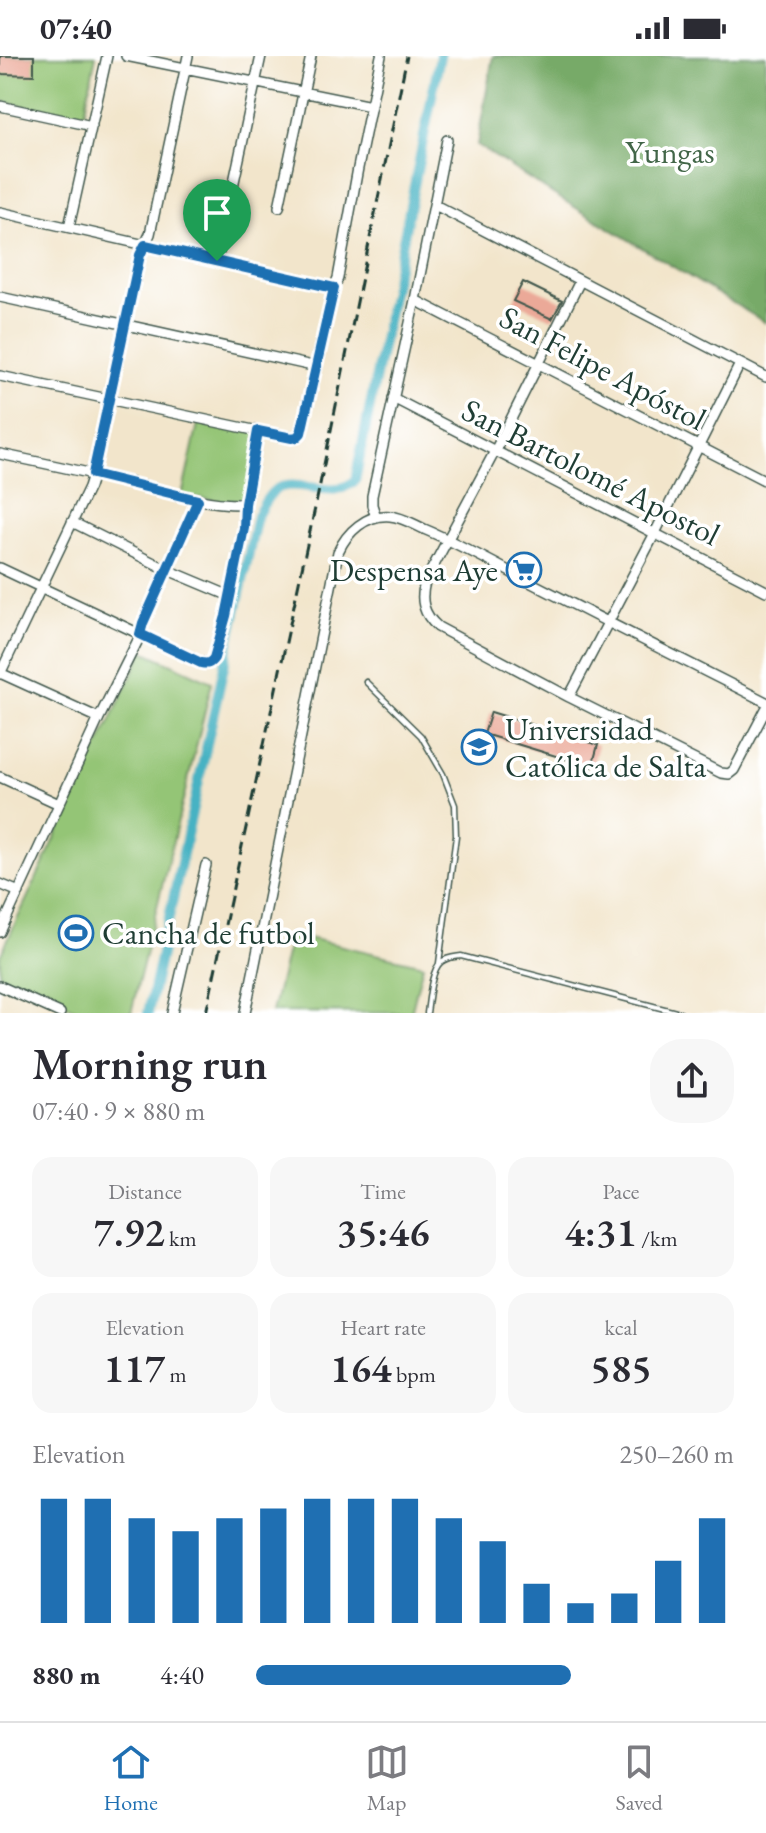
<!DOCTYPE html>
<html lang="en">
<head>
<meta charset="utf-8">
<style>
  :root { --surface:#fff; --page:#f7f7f7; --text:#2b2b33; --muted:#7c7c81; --line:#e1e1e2; --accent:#1f6fb2 }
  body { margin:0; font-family:"EB Garamond",serif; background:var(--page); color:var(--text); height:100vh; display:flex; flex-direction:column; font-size:30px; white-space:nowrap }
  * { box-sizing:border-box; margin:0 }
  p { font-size:26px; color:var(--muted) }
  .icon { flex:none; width:44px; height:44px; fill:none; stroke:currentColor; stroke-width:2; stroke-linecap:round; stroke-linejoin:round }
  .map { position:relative; height:957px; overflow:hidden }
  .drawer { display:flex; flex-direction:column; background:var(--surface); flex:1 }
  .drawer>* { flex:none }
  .pin { position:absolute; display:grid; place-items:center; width:68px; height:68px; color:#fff; margin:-82px -34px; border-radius:50% 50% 50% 0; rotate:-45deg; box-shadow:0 0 8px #0007 }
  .pin .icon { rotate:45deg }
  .round { display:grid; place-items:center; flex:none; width:84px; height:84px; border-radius:32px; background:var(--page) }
  .summary { display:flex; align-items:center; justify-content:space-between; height:136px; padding:0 32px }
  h1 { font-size:44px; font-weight:600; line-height:60px }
  .figures { display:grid; grid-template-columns:repeat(3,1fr); gap:12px; height:136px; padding:8px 32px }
  .figures div { display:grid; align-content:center; border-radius:20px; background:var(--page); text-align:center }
  .figures b { font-size:40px; font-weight:600 }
  .figures small { font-size:22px; font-weight:400 }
  .figures p { font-size:22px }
  .chart { height:224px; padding:16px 32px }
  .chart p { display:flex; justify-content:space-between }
  .chart svg { width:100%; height:144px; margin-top:8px; stroke:var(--accent); stroke-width:6 }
  ul { padding:0 32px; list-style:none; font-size:26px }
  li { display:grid; grid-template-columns:128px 96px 1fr; align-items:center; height:60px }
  li i { height:20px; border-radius:10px; background:var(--accent) }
  .status { display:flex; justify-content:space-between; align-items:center; height:56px; padding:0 40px; background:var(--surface); direction:ltr }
  .status svg { height:22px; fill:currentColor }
  .dock { display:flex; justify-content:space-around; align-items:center; height:112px; border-top:2px solid var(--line); background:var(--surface); font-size:22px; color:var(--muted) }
  .dock a { display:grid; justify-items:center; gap:4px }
  .dock .on { color:var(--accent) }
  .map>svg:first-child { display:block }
  .green { fill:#94c576; stroke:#5a8155; stroke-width:2 }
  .forest { fill:#77aa67; stroke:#4b744e; stroke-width:2 }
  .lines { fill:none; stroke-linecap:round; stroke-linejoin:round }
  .canal { stroke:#46b2c3; stroke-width:10 }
  .building { fill:#eba998 }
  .service-casing { stroke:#3f564b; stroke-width:7 }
  .minor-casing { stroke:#3f564b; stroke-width:12 }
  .service { stroke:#fff; stroke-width:4 }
  .minor { stroke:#fff; stroke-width:9 }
  .rail { stroke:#1f3d34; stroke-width:3; stroke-dasharray:12 6; stroke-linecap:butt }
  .route-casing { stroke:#fff; stroke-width:16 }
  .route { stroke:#1f6fb2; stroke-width:10 }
  .labels { text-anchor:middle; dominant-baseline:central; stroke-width:7; stroke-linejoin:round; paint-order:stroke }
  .park-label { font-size:32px; fill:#426648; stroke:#fff }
  .street-label { font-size:32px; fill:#1f3d34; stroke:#fff }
  .poi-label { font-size:32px; fill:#1f3d34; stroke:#fff; text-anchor:start }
</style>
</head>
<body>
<div class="status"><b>07:40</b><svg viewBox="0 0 49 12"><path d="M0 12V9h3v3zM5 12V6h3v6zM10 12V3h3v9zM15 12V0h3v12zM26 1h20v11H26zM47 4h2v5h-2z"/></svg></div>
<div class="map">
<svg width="766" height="957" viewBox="0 0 766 957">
  <rect width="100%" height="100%" fill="#fff"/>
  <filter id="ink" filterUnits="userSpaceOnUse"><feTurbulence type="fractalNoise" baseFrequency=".0125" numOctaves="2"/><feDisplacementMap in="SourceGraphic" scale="16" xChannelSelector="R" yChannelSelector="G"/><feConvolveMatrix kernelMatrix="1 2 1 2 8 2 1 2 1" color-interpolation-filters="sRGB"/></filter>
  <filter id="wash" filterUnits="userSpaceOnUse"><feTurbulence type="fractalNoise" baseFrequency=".006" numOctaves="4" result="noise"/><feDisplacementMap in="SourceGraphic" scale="32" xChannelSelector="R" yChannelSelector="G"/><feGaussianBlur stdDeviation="1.8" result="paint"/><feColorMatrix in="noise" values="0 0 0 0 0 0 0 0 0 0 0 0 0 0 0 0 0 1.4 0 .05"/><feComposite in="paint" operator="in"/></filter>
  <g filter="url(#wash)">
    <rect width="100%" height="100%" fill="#f2e5cb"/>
    <path class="green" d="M0,0h96l-13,63 -83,-18z
      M199,363l59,12 -13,73 -63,-8z
      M143,595l69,31 -81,331h-47l-84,-37v-20z
      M291,878l132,31 -12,48 -139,-1z"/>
    <path class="forest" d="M493,0h273v267l-213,-129 -76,-49z"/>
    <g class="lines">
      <path class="canal" d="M148,957l109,-497c5,-9 10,-20 18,-26 15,-11 44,2 62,-1 7,-1 12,-4 18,-8l85,-425"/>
    </g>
    <g id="blocks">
      <path class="building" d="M0,0h34v19l-34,-1z
        M523,226l39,19 -10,18 -39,-18z
        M491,656l107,33 -6,22 -108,-33z"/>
    </g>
  </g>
  <g filter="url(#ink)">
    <use href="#blocks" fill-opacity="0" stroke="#3f564b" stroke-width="2"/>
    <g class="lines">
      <g class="service-casing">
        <path id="service" d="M366,626l55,54 22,38 12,31 1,31 -17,127
          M427,957c2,-13 4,-43 14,-51 6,-5 13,-5 20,-6l219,57"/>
      </g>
      <g class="minor-casing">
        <path id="minor" d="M126,0l245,50
          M0,50l92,20
          M435,149l331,172
          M279,151l32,-151
          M0,156l334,76
          M69,171l38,-171
          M217,205l44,-205
          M580,225l-85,170 -70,131c-5,18 -2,32 13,45l131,70 152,76 8,1 5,-4 32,-61
          M0,241l317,70
          M415,244l351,181
          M0,320l258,55 34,7 5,-1 4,-4 33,-145 4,-10 20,-110 23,-112
          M393,342l373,193
          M0,398c43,9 86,18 128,28 38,10 78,23 117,22
          M376,461l-4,-12v-9l43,-196 32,-160
          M72,466l96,48 62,26
          M0,512l201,95 11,-1 5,-11 9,-35 18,-88 1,-24 13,-73
          M0,617l99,45
          M0,618l89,-187 4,-13 47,-219 10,-21 38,-178
          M569,641l85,-162 86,-171
          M0,721l59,27
          M0,828l19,8
          M0,876l99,-214 39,-78 5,-17 55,-123
          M0,930l60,27
          M172,957l34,-148
          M245,957l93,-461c9,-20 28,-38 52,-36 12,1 23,8 34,13 31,13 62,30 92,46 83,43 167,85 250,127"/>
      </g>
      <use href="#service" class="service"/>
      <use href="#minor" class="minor"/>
      <path class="rail" d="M206,957l112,-519 89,-438"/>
    </g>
  </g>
  <g class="lines" filter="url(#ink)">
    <g class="route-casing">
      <path id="route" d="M145,189l189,43 -33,145 -4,4 -5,1 -34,-7 -13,73 -1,24 -18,88 -12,42c-4,6 -7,6 -13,5l-61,-29 3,-11 55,-123 -105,-26 47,-219z"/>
    </g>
    <use href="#route" class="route"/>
  </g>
  <defs>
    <g id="supermarket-ring" transform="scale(1.8)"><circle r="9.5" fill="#fff" stroke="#1f6fb2" stroke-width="1.5"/><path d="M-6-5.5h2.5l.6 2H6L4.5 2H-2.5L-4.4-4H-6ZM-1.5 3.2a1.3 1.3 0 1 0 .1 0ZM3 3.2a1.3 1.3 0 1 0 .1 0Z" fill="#1f6fb2"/></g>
    <g id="university-ring" transform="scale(1.8)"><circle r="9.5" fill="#fff" stroke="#1f6fb2" stroke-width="1.5"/><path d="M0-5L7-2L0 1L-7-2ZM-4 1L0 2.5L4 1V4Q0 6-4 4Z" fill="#1f6fb2"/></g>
    <g id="stadium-ring" transform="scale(1.8)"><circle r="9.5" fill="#fff" stroke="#1f6fb2" stroke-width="1.5"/><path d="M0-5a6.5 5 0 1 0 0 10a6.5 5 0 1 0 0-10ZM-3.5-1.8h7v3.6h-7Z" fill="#1f6fb2"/></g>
  </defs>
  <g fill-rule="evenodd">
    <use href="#supermarket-ring" x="524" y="514"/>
    <use href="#university-ring" x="479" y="691"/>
    <use href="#stadium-ring" x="76" y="877"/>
  </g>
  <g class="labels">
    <g class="park-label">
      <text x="670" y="96">Yungas</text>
    </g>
    <g class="street-label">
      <text transform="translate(603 312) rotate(28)">San Felipe Apóstol</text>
      <text transform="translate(591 416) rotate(27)">San Bartolomé Apostol</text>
    </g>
    <g class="poi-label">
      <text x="498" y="514" text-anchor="end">Despensa Aye</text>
      <text x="505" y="673">Universidad<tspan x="505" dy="37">Católica de Salta</tspan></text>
      <text x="102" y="877">Cancha de futbol</text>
    </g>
  </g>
</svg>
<div class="pin" style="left:217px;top:205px;background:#1e9e55"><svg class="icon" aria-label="arrive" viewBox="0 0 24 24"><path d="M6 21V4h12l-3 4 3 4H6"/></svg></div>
</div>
<section class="drawer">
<div class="summary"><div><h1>Morning run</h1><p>07:40 · 9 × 880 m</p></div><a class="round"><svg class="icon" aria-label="share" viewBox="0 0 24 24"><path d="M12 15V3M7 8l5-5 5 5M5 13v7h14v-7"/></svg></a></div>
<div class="figures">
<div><p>Distance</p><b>7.92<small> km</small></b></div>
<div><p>Time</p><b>35:46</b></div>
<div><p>Pace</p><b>4:31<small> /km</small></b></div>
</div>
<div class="figures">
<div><p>Elevation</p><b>117<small> m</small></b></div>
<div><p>Heart rate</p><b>164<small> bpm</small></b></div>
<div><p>kcal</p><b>585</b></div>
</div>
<div class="chart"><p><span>Elevation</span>250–260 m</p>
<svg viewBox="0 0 160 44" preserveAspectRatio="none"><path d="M5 44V6M15 44V6M25 44V12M35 44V16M45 44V12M55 44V9M65 44V6M75 44V6M85 44V6M95 44V12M105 44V19M115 44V32M125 44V38M135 44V35M145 44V25M155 44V12"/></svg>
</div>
<ul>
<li><b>880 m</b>4:40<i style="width:66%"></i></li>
</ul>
</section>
<nav class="dock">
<a class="on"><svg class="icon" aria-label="home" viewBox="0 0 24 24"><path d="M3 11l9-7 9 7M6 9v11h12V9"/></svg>Home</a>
<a><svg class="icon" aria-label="map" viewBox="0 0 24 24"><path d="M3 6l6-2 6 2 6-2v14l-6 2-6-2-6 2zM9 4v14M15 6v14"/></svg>Map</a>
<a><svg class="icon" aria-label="saved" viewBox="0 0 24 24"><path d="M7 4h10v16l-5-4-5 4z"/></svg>Saved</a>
</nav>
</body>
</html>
